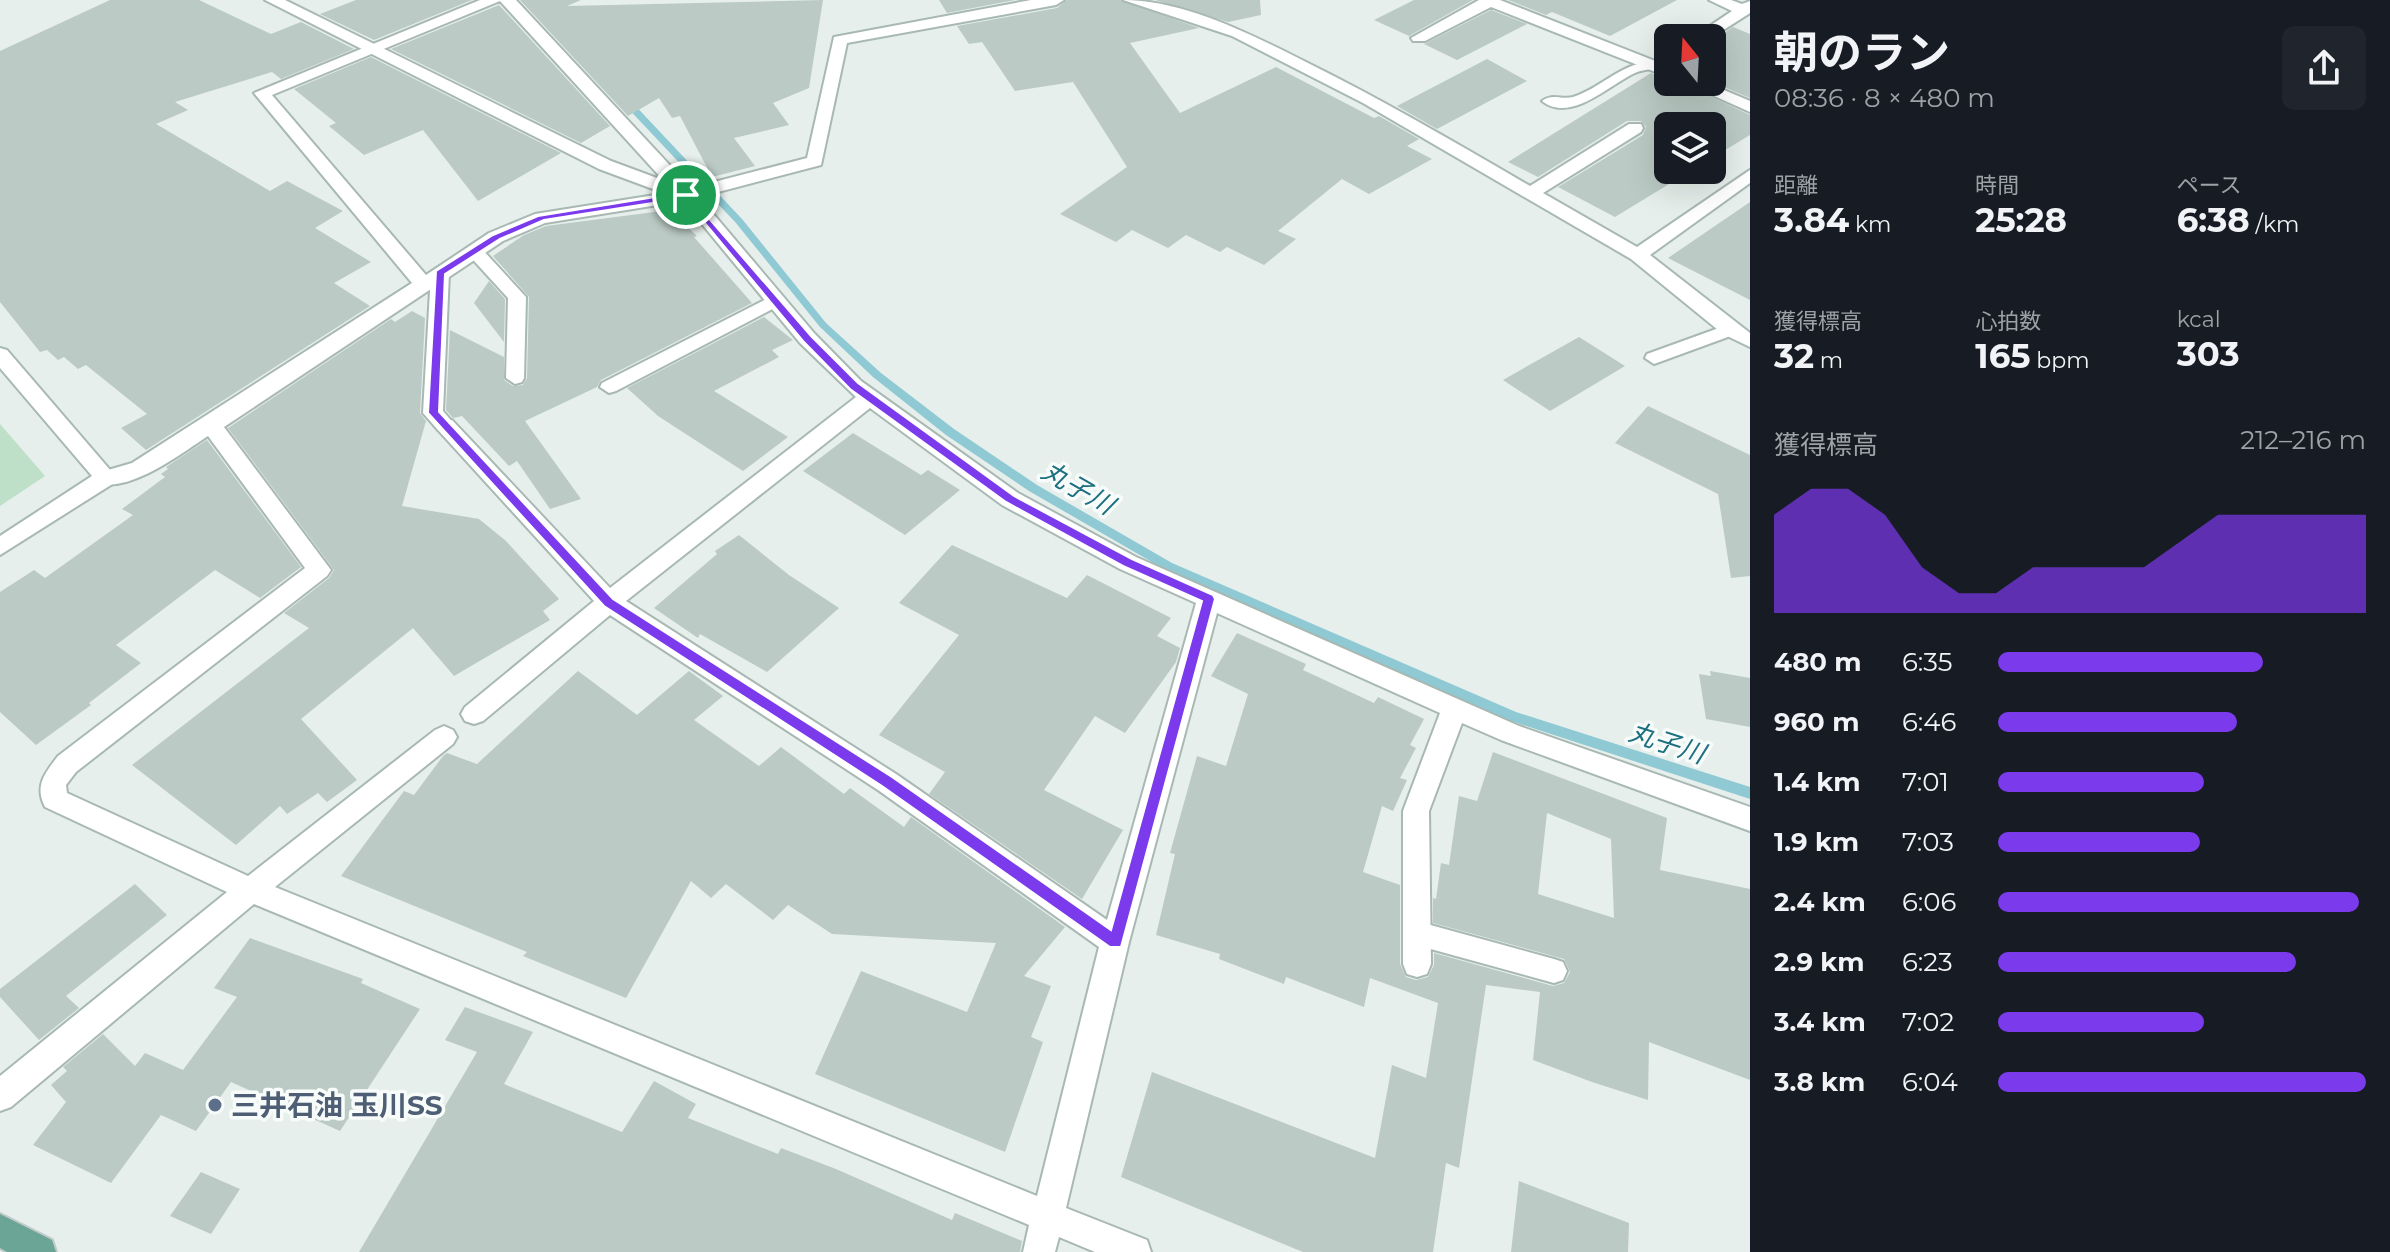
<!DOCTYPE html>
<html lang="ja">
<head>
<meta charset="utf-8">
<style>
  :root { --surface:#171b24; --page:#20242c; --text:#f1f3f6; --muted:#9ea1a6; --accent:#7c3aed }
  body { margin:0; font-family:Montserrat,"Noto Sans JP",sans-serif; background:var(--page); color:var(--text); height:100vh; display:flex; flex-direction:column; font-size:30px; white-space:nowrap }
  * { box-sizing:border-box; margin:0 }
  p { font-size:26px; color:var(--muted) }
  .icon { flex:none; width:44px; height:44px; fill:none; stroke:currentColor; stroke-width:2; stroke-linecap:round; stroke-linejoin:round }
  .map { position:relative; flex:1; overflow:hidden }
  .panel { display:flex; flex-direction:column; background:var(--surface); width:640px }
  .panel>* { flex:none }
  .needle { width:52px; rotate:342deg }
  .fabs { position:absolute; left:1654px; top:24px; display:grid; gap:16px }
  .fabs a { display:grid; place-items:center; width:72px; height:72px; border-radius:12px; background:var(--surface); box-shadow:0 8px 32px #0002; font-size:40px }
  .pin { position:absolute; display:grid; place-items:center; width:68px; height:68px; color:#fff; margin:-34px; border:4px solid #fff; border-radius:50%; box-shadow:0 2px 8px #0007 }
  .round { display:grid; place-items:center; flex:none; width:84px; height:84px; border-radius:12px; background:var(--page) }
  .headline { display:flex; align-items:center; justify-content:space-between; height:136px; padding:0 24px }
  h1 { font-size:44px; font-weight:700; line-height:60px }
  .stats { display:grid; grid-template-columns:repeat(3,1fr); gap:12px; height:136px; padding:8px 24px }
  .stats div { display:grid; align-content:center }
  .stats b { font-size:34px; font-weight:700 }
  .stats small { font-size:22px; font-weight:400 }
  .stats p { font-size:22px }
  .chart { height:224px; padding:16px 24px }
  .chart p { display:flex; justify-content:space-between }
  .chart svg { width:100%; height:144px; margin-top:8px; fill:var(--accent); opacity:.7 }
  ul { padding:0 24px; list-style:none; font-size:26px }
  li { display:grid; grid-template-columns:128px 96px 1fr; align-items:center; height:60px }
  li i { height:20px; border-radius:10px; background:var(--accent) }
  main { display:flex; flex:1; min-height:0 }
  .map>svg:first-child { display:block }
  .green { fill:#bfe0c8 }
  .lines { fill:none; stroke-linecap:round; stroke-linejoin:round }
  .stream { fill:#8ec9d4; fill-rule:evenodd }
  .building { fill:#bbcac4; fill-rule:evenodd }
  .service-casing { stroke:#a8b8b2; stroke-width:4 }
  .minor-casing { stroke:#a8b8b2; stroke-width:4 }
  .tertiary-casing { stroke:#a8b8b2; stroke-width:4 }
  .primary-casing { stroke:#c2cac8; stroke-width:4 }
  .service { fill:#fff; fill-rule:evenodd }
  .minor { fill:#fff; fill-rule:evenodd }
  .tertiary { fill:#fff; fill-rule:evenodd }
  .primary { fill:#6aa596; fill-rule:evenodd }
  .route { fill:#7c3aed; stroke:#fff; stroke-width:2; fill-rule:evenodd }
  .service-dot { fill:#5c6f8a; stroke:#f7fbf9; stroke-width:3 }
  .labels { text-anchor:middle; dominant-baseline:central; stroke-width:7; stroke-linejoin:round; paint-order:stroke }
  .water-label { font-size:26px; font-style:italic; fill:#1c6f80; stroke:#f7fbf9 }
  .near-service-label { font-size:28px; font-weight:bold; fill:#4e5e75; stroke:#f7fbf9; text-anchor:start }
</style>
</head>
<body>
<main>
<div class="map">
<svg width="1750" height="1252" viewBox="0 0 1750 1252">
  <rect width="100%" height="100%" fill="#e6efeb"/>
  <path class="green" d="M0,424l45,52 -45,30z"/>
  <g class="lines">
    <path class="stream" d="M623,99h6l113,120 84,104 55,50 73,56 83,56 135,78 344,149 234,75v12l-242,-79 -344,-151 -135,-78 -83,-56 -73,-58 -53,-50 -84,-104 -113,-120z"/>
  </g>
  <path class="building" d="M110,0h89l72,34 30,-12 53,27 -73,30 -9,-7 -97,30 13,8 -32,14 114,67 17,-10 56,30 -28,17 56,34 -37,21 36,23 -224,144 -25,-22 26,-14 -61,-49 -8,4 -14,-12 -6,3 -11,-10 -7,2 -40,-50v-251z
    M356,0h116l-98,40 -54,-26z
    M520,0h61l-14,6 256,-6 -14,88 -36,15 16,22 -55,13 21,28 -43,11 -32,-61 -8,2 -13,-20 -31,18z
    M939,0h76l-68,13z
    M1067,0h53l79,28 -69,15 50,70 96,-46 98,51 5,-2 40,23 -12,7 25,13 -63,35 -27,-15 -64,52 18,8 -32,26 -37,-18 -7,5 -34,-17 -18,13 -36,-18 -16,12 -56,-28 67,-47 -54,-85 -58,9 -33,-49 -13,2 -12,-18 100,-18z
    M1155,0h105l1,15 -33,7z
    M1414,0h59l-64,36 -35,-16z
    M1508,0h169l-67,36 -58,-24 -6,3z
    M499,5l111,121 -29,17 -190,-94z
    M1491,10l36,14 -70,36 -33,-16z
    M1733,27l17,7v64l-38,-16v-41z
    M371,57l190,96 -83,48 -55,-71 -59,25 -35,-29 7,-3 -42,-34z
    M1487,59l40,22 -90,48 -40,-23z
    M1651,73l17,9h12l70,33v20l-38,23v-32h-44v44h24l-77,47 -57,-30 85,-52 3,-8 -5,-6h-14l-89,56 -30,-15z
    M1750,202v98l-82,-42z
    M670,210l27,26 -3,1 58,66 -151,77 -4,7 -72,34 56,78 -31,10 -33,-48 -8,5 -47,-50 -9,2 -7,-8 4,-80 54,27v23l9,6 10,-1 4,-7 2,-81 -36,-41 31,-21 22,-9z
    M489,281l16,18 -1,43 -30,-39z
    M412,311l13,7 -5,95 6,8 -24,85 77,13 27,22 53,58 -16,12 7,9 -96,56 -41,-48 -112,91 56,61 -30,22 -9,-9 -31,21 -7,-8 -44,39 -104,-80 177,-137 -25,-15 45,-35 5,-8 -106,-142 163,-109 4,3z
    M764,317l29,23 -21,10 7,7 -65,34 74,46 -45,34 -85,-55 -31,-28z
    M1579,337l46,29 -75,45 -47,-31z
    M1648,406l102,49v121l-19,2 -13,-84 -103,-51z
    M853,433l68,42 7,-5 32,20 -55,45 -102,-64z
    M207,440l94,127 -41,31 -45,-28 -99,75 25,18 -52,40 2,2 -55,40 -36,-33v-120l34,-22 11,8 88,-63 -11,-6 43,-32 -4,-3 7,-5 -2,-2z
    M739,535l50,40 50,33 -72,64 -67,-38 -2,4 -44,-30 63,-54 -2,-3z
    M952,545l115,53 20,-23 84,43 -14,18 23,12 -4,14 -51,71 -30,-17 -51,74 79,40 -41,69 -153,-105 16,-22 -66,-37 80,-100 -60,-32z
    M1237,633l69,31 -3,6 71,33 4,-6 46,22 -14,26 6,3 -16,30 7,2 -14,31 -11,-5 -19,66 37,13v79l6,13 10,3 12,-3 6,-12v-12l119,33 11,-3 6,-11 -6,-13 -131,-36v-25l3,1 5,-36 8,2 10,-69 18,5 16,-49 174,66 -7,52 90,19v191l-101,-38 -1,58 -56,-18 -59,-22 7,-68 -54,-7 -27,183 -13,-5 -13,89h-130l-182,-75 31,-105 223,86 17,-93 34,13 12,-75 -68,-25 -6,29 -78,-30 -2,7 -65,-25 1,-5 -64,-19 19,-81 -5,-1 27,-97 29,10 22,-72 -37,-18zM1547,813l64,26 3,79 -76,-24z
    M578,671l59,44 52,-44 34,25 -29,24 65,46 22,-19 63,47 6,-6 54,39 7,-10 154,110 -41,49 27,10 -20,51 12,5 -38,110 -190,-78 46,-103 106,41 29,-69 -164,-9 -44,-29 -15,15 -47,-36 -15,14 -20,-17 -65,117 -103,-42 4,-4 -186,-76 63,-85 10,4 29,-39 4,-3 30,11z
    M1710,671l40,7v49l-44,-8 -7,-45 12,2z
    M135,884l32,31 -101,81 13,12 -40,32 -39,-43v-8z
    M250,938l113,41 -2,4 59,26 -80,122 -109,-49 -35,49 -35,-16 -50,68 -78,-38 33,-43 -15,-17 16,-14 -4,-4 40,-33 32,32 10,-13 38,17 54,-73 -23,-9z
    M465,1007l68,25 -29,52 118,48 32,-51 42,23 -8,14 90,36 3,-6 55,21 116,51 3,-7 67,28 -2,11h-661l118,-200 -32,-12z
    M201,1172l39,17 -29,45 -41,-18z
    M1519,1181l110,42 -1,29h-117z"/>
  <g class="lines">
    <g class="service-casing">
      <path id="service" d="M1649,61l7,4 -2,3c-6,2 -13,2 -19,5 -25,11 -64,51 -93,28 10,-8 20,-1 31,-4 28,-9 43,-30 76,-36z
        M474,246l6,1 46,50 -2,81 -2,4 -7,2 -9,-6 2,-80 -43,-47z
        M440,268l9,5 -6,138 12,14 -10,7 -7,-2 -15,-17 8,-140z
        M776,294l9,6 -3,4 -166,87 -7,2 -9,-6 2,-4z
        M1730,324l9,6 -3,4 -82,30 -9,-6 2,-4z
        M1416,921l138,38 9,3 4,9 -4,9 -9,3 -138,-38 -9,-4 -4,-8 4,-8z"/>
    </g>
    <g class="minor-casing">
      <path id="minor" d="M480,0h36l175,188 116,-30 27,-121 197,-37h33l-8,5 -209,38 -26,122 -122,32 115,136 47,48 157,112 118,64 383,169 231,81v24l-249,-91 -39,-17 -33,88 2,153 -4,10 -10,3 -10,-3 -4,-10v-153l37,-98 -223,-100 -88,329 -63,266 81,32 4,12h-56l-36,-15 -4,15h-32l6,-27 -775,-321 -243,203 -11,4v-35l227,-184 -182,-85c-11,-21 0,-34 13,-51l247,-188 -97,-132c-26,17 -78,57 -110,47l-3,-5 3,-5 34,-10 280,-180 -158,-190zM500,1l174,191 -139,22 -46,19 -63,42 -154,-180zM683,201l117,142 56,54 -246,191 -158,-168h-14l-4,5 4,5 156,171 -129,106 -4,7 4,7 9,3 9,-3 127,-106 268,175 221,157 -62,249 -762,-309 178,-143 4,-7 -4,-7 -9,-4 -9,4 -187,146 -181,-83 -1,-8 10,-13 251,-196 4,-6 -107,-143 279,-186 42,-18zM870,408l132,97 118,64 76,34 -89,317 -211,-146 -270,-173z
        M1123,0c62,0 129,35 183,62 77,38 150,81 224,124l99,-62h12l2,4 -2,4 -98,61 94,54 113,-77v13l-100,72 100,78v14l-27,-13 -92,-75 -268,-156 -131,-67z
        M1479,0h21l168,66v11l-177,-70 -66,34h-12l-2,-3z
        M1709,0h22l11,4 8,-3v12l-39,25h-19l40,-27z
        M1683,82h22l45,19v11z"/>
    </g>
    <g class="tertiary-casing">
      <path id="tertiary" d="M265,0h20l326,161 81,30 3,4 -9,5 -6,-1 -81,-30z
        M0,348l7,2 110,128 -3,5 -114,72v-19l92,-60 -92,-108z"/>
    </g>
    <g class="primary-casing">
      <path id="primary" d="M0,1214l52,26 4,12h-49l-7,-4z"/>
    </g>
    <use href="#service" class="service"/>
    <use href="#minor" class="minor"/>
    <use href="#tertiary" class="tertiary"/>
    <use href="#primary" class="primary"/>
  </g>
  <path class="route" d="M686,192l125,144 47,47 156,113 118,63 81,36 2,4 -94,348h-11l-228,-161 -278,-180 -176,-193 8,-142 57,-36 45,-19zM684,198l119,143 47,48 156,113 117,64 79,35 -91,329 -219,-153 -279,-178 -174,-187 6,-138 55,-35 44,-19z"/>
  <circle class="service-dot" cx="215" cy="1105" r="8"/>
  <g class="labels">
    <g class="water-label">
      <text transform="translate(1078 488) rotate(30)">丸子川</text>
      <text transform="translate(1667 743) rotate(18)">丸子川</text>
    </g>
    <g class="near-service-label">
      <text x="231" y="1105">三井石油 玉川SS</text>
    </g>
  </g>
</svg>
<div class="fabs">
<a><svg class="needle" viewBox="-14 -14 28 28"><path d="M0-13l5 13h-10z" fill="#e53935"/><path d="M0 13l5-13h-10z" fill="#9ea1a6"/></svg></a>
<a><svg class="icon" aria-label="layers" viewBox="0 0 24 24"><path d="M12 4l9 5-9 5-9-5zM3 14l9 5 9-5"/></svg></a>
</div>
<div class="pin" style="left:686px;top:195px;background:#1e9e55"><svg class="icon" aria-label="arrive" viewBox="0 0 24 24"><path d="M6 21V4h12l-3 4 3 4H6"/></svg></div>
</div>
<section class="panel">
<div class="headline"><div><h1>朝のラン</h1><p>08:36 · 8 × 480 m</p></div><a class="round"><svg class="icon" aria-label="share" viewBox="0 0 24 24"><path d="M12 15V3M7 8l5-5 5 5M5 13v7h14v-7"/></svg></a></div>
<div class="stats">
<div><p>距離</p><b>3.84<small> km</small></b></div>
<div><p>時間</p><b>25:28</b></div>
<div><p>ペース</p><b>6:38<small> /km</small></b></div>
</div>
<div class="stats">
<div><p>獲得標高</p><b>32<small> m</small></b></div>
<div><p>心拍数</p><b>165<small> bpm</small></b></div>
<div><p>kcal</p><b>303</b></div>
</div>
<div class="chart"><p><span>獲得標高</span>212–216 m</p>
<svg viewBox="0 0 160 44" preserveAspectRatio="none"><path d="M0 44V14L10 6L20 6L30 14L40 30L50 38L60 38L70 30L80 30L90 30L100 30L110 22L120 14L130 14L140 14L150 14L160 14V44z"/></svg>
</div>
<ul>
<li><b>480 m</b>6:35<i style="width:72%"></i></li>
<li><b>960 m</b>6:46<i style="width:65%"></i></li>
<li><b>1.4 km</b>7:01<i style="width:56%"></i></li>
<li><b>1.9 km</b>7:03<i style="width:55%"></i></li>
<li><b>2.4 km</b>6:06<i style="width:98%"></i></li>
<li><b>2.9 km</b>6:23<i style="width:81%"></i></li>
<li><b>3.4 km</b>7:02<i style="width:56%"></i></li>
<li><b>3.8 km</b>6:04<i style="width:100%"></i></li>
</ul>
</section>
</main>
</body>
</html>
